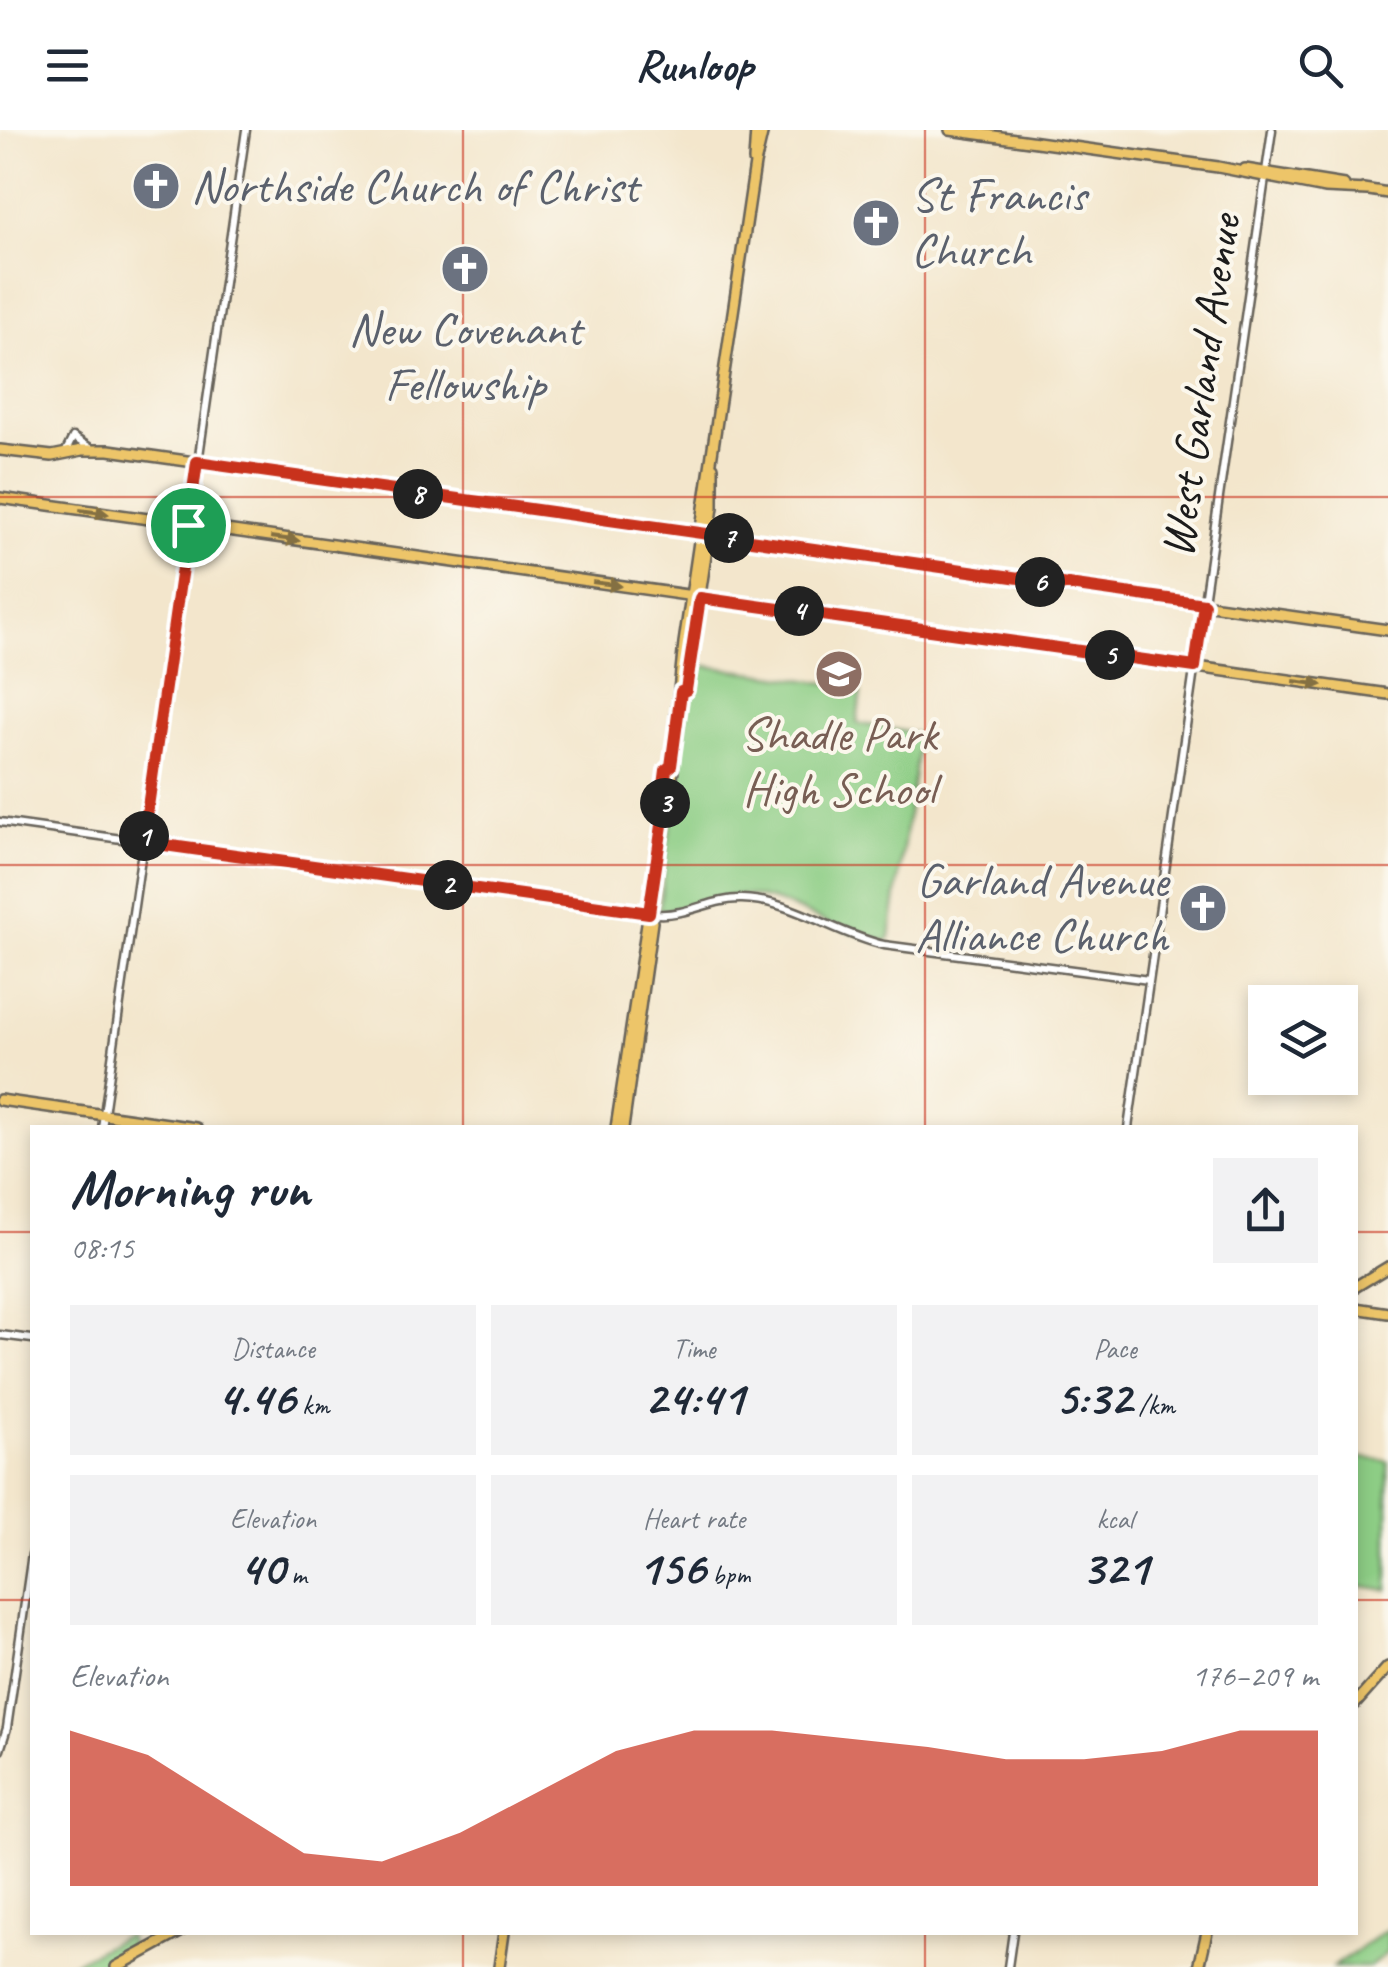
<!DOCTYPE html>
<html lang="en">
<head>
<meta charset="utf-8">
<style>
  :root { --surface:#fff; --page:#f2f2f3; --text:#1f2937; --muted:#747a83; --accent:#c8321e }
  body { margin:0; font-family:Caveat,sans-serif; background:var(--page); color:var(--text); height:100vh; display:flex; flex-direction:column; font-size:38px; white-space:nowrap }
  * { box-sizing:border-box; margin:0 }
  p { font-size:32px; color:var(--muted) }
  .icon { flex:none; width:55px; height:55px; fill:none; stroke:currentColor; stroke-width:2; stroke-linecap:round; stroke-linejoin:round }
  .map { position:relative; flex:1; overflow:hidden }
  .details { position:absolute; left:30px; top:995px; width:1328px; height:810px; display:flex; flex-direction:column; background:var(--surface); border-radius:0px; box-shadow:0 5px 15px #0003 }
  .details>* { flex:none }
  .fabs { position:absolute; left:1248px; top:855px; display:grid; gap:20px }
  .fabs a { display:grid; place-items:center; width:110px; height:110px; border-radius:0px; background:var(--surface); box-shadow:0 5px 15px #0003; font-size:50px }
  .pin { position:absolute; display:grid; place-items:center; width:85px; height:85px; color:#fff; margin:-42px; border:5px solid #fff; border-radius:50%; box-shadow:0 2px 10px #0007 }
  .km { position:absolute; width:50px; height:50px; margin:-25px; border-radius:50%; background:#222; color:#fff; font-size:28px; line-height:50px; text-align:center }
  .round { display:grid; place-items:center; flex:none; width:105px; height:105px; border-radius:0px; background:var(--page) }
  .headline { display:flex; align-items:center; justify-content:space-between; height:170px; padding:0 40px }
  h1 { font-size:55px; font-weight:700; line-height:75px }
  .figures { display:grid; grid-template-columns:repeat(3,1fr); gap:15px; height:170px; padding:10px 40px }
  .figures div { display:grid; align-content:center; border-radius:0px; background:var(--page); text-align:center }
  .figures b { font-size:50px; font-weight:700 }
  .figures small { font-size:28px; font-weight:400 }
  .figures p { font-size:28px }
  .chart { height:280px; padding:20px 40px }
  .chart p { display:flex; justify-content:space-between }
  .chart svg { width:100%; height:180px; margin-top:10px; fill:var(--accent); opacity:.7 }
  header { display:flex; justify-content:space-between; align-items:center; height:130px; padding:0 40px; background:var(--surface); font-size:45px; font-weight:700 }
  .map>svg:first-child { display:block }
  .green { fill:#8dcd85; stroke:#547450; stroke-width:2.5 }
  .lines { fill:none; stroke-linecap:round; stroke-linejoin:round }
  .minor-casing { stroke:#67635a; stroke-width:11 }
  .major-casing { stroke:#67635a; stroke-width:14 }
  .minor { stroke:#fff; stroke-width:6 }
  .major { stroke:#edc569; stroke-width:9 }
  .oneway { fill:#847042 }
  .route-casing { stroke:#fff; stroke-width:20 }
  .route { stroke:#c8321e; stroke-width:12 }
  .grid { fill:none; stroke:#c8321e; stroke-width:2.5; stroke-opacity:0.55 }
  .labels { text-anchor:middle; dominant-baseline:central; stroke-width:8; stroke-linejoin:round; paint-order:stroke }
  .worship-label { font-size:48px; fill:#5b616d; stroke:#fbf7ec; text-anchor:start }
  .street-label { font-size:48px; fill:#1c1c1c; stroke:#fbf7ec }
  .education-label { font-size:48px; fill:#785e54; stroke:#fbf7ec }
</style>
</head>
<body>
<header><svg class="icon" aria-label="menu" viewBox="0 0 24 24"><path d="M4 6h16M4 12h16M4 18h16"/></svg>Runloop<svg class="icon" aria-label="search" viewBox="0 0 24 24"><circle cx="10" cy="10" r="6"/><path d="M15 15l6 6"/></svg></header>
<div class="map">
<svg width="1388" height="1837" viewBox="0 0 1388 1837">
  <rect width="100%" height="100%" fill="#fbf7ec"/>
  <filter id="ink" filterUnits="userSpaceOnUse"><feTurbulence type="fractalNoise" baseFrequency=".01" numOctaves="2"/><feDisplacementMap in="SourceGraphic" scale="20" xChannelSelector="R" yChannelSelector="G"/><feConvolveMatrix kernelMatrix="1 2 1 2 8 2 1 2 1" color-interpolation-filters="sRGB"/></filter>
  <filter id="wash" filterUnits="userSpaceOnUse"><feTurbulence type="fractalNoise" baseFrequency=".0048" numOctaves="4" result="noise"/><feDisplacementMap in="SourceGraphic" scale="40" xChannelSelector="R" yChannelSelector="G"/><feGaussianBlur stdDeviation="2.25" result="paint"/><feColorMatrix in="noise" values="0 0 0 0 0 0 0 0 0 0 0 0 0 0 0 0 0 1.4 0 .05"/><feComposite in="paint" operator="in"/></filter>
  <g filter="url(#wash)">
    <rect width="100%" height="100%" fill="#f3e6cc"/>
    <path class="green" d="M692,534l148,21 5,5 16,2 -4,31 63,11 -30,203 -3,4c-48,-5 -88,-38 -135,-45 -33,-5 -61,17 -93,14z
      M1355,1327l33,4v129l-33,-5z
      M1388,1799v23l-18,15h-37z
      M124,1806h4l6,15 -29,16h-40z"/>
  </g>
  <g filter="url(#ink)">
    <g class="lines">
      <g class="minor-casing">
        <path id="minor" d="M65,323l8,-16 19,12
          M0,692l657,92c30,2 56,-16 85,-15 49,1 94,35 142,46l265,35
          M102,998l144,-998
          M1128,998l144,-998
          M0,1205l32,4
          M0,1620l7,-22 25,-174
          M1008,1837l5,-35"/>
      </g>
      <g class="major-casing">
        <path id="major" d="M950,0l268,37 107,21 42,2
          M754,31l2,-31
          M1245,39l99,16
          M1363,59l25,4
          M0,320l52,6 30,-6h27l1279,180
          M0,368l1388,196
          M681,562l5,-2 27,-183v-40
          M666,668l4,-2 3,-26 -2,-4 13,-123 71,-479 8,-34
          M0,970l196,28
          M616,998l50,-330 -3,-5 3,-23 5,-4
          M623,998l29,-206 -4,-3
          M1355,1157l33,-20
          M1355,1178l33,5
          M1355,1574l33,-37
          M116,1837l64,-35
          M499,1837l5,-35
          M1199,1837l8,-35"/>
      </g>
      <use href="#minor" class="minor"/>
      <use href="#major" class="major"/>
    </g>
    <defs><path id="oneway-solid" d="M-6-.8H1V-3.2L6.5 0L1 3.2V.8H-6Z" transform="scale(2.5)"/></defs>
    <g class="oneway">
      <use href="#oneway-solid" transform="translate(94 382) rotate(8)"/>
      <use href="#oneway-solid" transform="translate(285 409) rotate(8)"/>
      <use href="#oneway-solid" transform="translate(607 454) rotate(8)"/>
      <use href="#oneway-solid" transform="translate(1308 553) rotate(8)"/>
    </g>
  </g>
  <g class="lines" filter="url(#ink)">
    <g class="route-casing">
      <path id="route" d="M197,332l1007,142 -9,63 -495,-69 -14,92 -5,2 -10,74 -5,4 -3,23 3,5 -17,115 -506,-71z"/>
    </g>
    <use href="#route" class="route"/>
  </g>
  <path class="grid" d="M463,0v998M925,0v998M0,367h1388M0,735h1388M0,1102h32M1355,1102h33M0,1470h32M1355,1470h33M463,1802v35M925,1802v35"/>
  <defs>
    <g id="church-disc" transform="scale(2.5)"><circle r="9.5" fill="#6b7280" stroke="#fbf7ec"/><path d="M-1.2-6h2.4v3.5h3.3v2.4h-3.3V6h-2.4V-.1h-3.3v-2.4h3.3Z" fill="#fff"/></g>
    <g id="school-disc" transform="scale(2.5)"><circle r="9.5" fill="#8d6e63" stroke="#fbf7ec"/><path d="M0-5L7-2L0 1L-7-2ZM-4 1L0 2.5L4 1V4Q0 6-4 4Z" fill="#fff"/></g>
  </defs>
  <g fill-rule="evenodd">
    <use href="#church-disc" x="156" y="56"/>
    <use href="#church-disc" x="876" y="93"/>
    <use href="#church-disc" x="465" y="139"/>
    <use href="#school-disc" x="839" y="544"/>
    <use href="#church-disc" x="1203" y="778"/>
  </g>
  <g class="labels">
    <g class="worship-label">
      <text x="191" y="56">Northside Church of Christ</text>
      <text x="911" y="65">St Francis<tspan x="911" dy="55">Church</tspan></text>
      <text x="465" y="199" text-anchor="middle">New Covenant<tspan x="465" dy="55">Fellowship</tspan></text>
      <text x="1168" y="750" text-anchor="end">Garland Avenue<tspan x="1168" dy="55">Alliance Church</tspan></text>
    </g>
    <g class="street-label">
      <text transform="translate(1200 256) rotate(-82)">West Garland Avenue</text>
    </g>
    <g class="education-label">
      <text x="839" y="604">Shadle Park<tspan x="839" dy="55">High School</tspan></text>
    </g>
  </g>
</svg>
<div class="fabs">
<a><svg class="icon" aria-label="layers" viewBox="0 0 24 24"><path d="M12 4l9 5-9 5-9-5zM3 14l9 5 9-5"/></svg></a>
</div>
<div class="pin" style="left:188px;top:395px;background:#1e9e55"><svg class="icon" aria-label="arrive" viewBox="0 0 24 24"><path d="M6 21V4h12l-3 4 3 4H6"/></svg></div>
<b class="km" style="left:144px;top:706px">1</b>
<b class="km" style="left:448px;top:755px">2</b>
<b class="km" style="left:665px;top:673px">3</b>
<b class="km" style="left:799px;top:481px">4</b>
<b class="km" style="left:1110px;top:525px">5</b>
<b class="km" style="left:1040px;top:452px">6</b>
<b class="km" style="left:729px;top:408px">7</b>
<b class="km" style="left:418px;top:364px">8</b>
<section class="details">
<div class="headline"><div><h1>Morning run</h1><p>08:15</p></div><a class="round"><svg class="icon" aria-label="share" viewBox="0 0 24 24"><path d="M12 15V3M7 8l5-5 5 5M5 13v7h14v-7"/></svg></a></div>
<div class="figures">
<div><p>Distance</p><b>4.46<small> km</small></b></div>
<div><p>Time</p><b>24:41</b></div>
<div><p>Pace</p><b>5:32<small> /km</small></b></div>
</div>
<div class="figures">
<div><p>Elevation</p><b>40<small> m</small></b></div>
<div><p>Heart rate</p><b>156<small> bpm</small></b></div>
<div><p>kcal</p><b>321</b></div>
</div>
<div class="chart"><p><span>Elevation</span>176–209 m</p>
<svg viewBox="0 0 160 44" preserveAspectRatio="none"><path d="M0 44V6L10 12L20 24L30 36L40 38L50 31L60 21L70 11L80 6L90 6L100 8L110 10L120 13L130 13L140 11L150 6L160 6V44z"/></svg>
</div>
</section>
</div>
</body>
</html>
